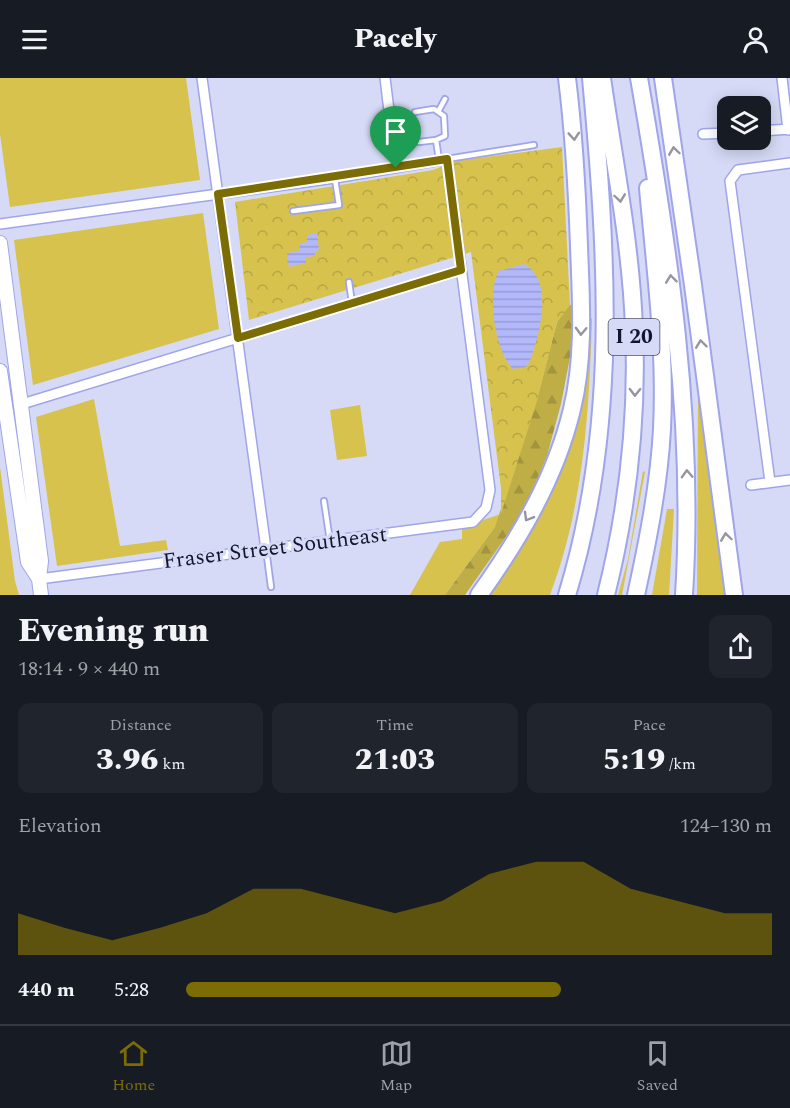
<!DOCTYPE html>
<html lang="en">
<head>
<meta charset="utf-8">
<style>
  :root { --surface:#171b24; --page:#20242c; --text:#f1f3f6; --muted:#9ea1a6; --line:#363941; --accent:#7b6c05 }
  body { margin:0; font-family:Spectral,serif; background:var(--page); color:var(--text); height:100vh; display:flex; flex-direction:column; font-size:22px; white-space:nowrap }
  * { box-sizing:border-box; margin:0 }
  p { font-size:20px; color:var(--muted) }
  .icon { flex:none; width:33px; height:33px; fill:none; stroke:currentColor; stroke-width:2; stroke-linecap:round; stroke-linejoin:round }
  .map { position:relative; height:517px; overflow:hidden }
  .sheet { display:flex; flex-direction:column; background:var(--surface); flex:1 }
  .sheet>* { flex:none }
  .buttons { position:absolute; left:717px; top:18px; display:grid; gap:12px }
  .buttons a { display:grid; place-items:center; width:54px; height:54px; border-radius:12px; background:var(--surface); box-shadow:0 3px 15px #0003; font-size:30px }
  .pin { position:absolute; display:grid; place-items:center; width:51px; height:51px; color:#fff; margin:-62px -26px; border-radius:50% 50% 50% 0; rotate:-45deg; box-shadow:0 0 6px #0007 }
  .pin .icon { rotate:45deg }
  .round { display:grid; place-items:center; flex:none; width:63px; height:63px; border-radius:12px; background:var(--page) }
  .head { display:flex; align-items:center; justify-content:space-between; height:102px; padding:0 18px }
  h1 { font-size:33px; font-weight:800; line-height:45px }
  .metrics { display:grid; grid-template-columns:repeat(3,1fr); gap:9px; height:102px; padding:6px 18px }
  .metrics div { display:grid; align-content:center; border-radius:12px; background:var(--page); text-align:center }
  .metrics b { font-size:30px; font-weight:800 }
  .metrics small { font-size:16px; font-weight:400 }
  .metrics p { font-size:16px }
  .chart { height:168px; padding:12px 18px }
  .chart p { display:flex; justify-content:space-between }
  .chart svg { width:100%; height:108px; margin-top:6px; fill:var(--accent); opacity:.7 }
  ul { padding:0 18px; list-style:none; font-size:20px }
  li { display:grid; grid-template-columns:96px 72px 1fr; align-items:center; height:45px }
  li i { height:15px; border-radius:8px; background:var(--accent) }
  header { display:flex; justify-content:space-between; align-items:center; height:78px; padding:0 18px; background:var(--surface); font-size:27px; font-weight:800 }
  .dock { display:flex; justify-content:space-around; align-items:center; height:84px; border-top:2px solid var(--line); background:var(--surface); font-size:16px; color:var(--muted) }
  .dock a { display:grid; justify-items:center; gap:3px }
  .dock .selected { color:var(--accent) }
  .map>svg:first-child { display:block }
  .grass { fill:#d6c24d }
  .forest { fill:url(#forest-firs) }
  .park { fill:url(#park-crowns) }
  .water { fill:url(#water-rules) }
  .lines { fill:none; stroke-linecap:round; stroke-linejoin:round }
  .service-casing { stroke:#9fa5e8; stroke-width:8 }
  .minor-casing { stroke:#9fa5e8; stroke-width:12 }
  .primary-casing { stroke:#9fa5e8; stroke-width:16 }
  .motorway-casing { stroke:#9fa5e8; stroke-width:20 }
  .service { stroke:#fff; stroke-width:4.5 }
  .minor { stroke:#fff; stroke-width:9 }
  .primary { stroke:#fff; stroke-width:14 }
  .motorway { stroke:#fff; stroke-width:16 }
  .oneway { stroke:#9595a0 }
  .route-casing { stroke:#fff; stroke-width:12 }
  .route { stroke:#7b6c05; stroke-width:8 }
  .labels { text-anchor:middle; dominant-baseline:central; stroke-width:6; stroke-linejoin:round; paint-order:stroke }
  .shield { fill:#d6daf6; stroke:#4e4f69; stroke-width:1.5 }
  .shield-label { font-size:21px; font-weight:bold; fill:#13142d }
  .street-label { font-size:22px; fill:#13142d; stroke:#d6daf6 }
</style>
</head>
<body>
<header><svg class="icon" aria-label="menu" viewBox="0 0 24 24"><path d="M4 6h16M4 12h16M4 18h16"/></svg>Pacely<svg class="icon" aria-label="person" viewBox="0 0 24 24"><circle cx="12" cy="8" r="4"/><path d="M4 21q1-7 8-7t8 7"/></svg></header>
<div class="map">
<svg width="790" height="517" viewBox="0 0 790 517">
  <defs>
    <pattern id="forest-firs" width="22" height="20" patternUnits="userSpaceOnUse" patternTransform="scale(1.5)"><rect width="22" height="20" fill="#bfad46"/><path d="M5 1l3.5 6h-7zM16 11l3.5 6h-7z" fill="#a3943e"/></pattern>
    <pattern id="park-crowns" width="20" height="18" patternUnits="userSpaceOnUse" patternTransform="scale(1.5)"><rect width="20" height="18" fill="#d6c24d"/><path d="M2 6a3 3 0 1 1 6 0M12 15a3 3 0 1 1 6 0" fill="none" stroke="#b7a644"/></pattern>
    <pattern id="water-rules" width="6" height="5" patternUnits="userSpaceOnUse" patternTransform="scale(1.5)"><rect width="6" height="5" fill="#b2b8fa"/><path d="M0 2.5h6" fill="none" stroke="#989dd7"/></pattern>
  </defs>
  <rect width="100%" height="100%" fill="#d6daf6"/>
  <path class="grass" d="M0,0h186l14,102 -190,27 -10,-73z
    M203,135l16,116 -186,56 -19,-145z
    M592,240c-3,96 -8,186 -42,277h-59l51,-85 16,-39 30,-152z
    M698,304l28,213h-29z
    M94,321l26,147 46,-6 2,10 -111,16 -21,-149z
    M360,327l7,51 -30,4 -7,-50z
    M0,389l15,114 4,14h-19z
    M643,393l2,1 -23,123h-4l10,-36z
    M667,431h7l-5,86h-17z
    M501,436l-6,13 -50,68h-35l30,-53 22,-3v-12z"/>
  <path class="forest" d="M569,227h5l-2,42 -11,57 -14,52 -23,55 -59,84h-20l50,-68 42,-128 20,-77z"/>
  <path class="park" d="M562,69l8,158 -13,17 -20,79 -36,113v-26l-30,-236 -222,68 -14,-118 198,-32 23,-9z"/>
  <path class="water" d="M317,155l2,17 -4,2v4l-9,1v6l-17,4 -2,-14 13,-2 -1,-7 8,-2v-7z
    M524,186c31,16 15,73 6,97l-4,6 -13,2c-18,-18 -27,-76 -14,-98z"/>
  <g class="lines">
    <g class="service-casing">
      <path id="service" d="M439,32l6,-11
        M415,34l19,-3 10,7 1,20 -9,4
        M419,64l17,-2 3,20
        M447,81l87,-14
        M293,133l46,-6 -4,-26
        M349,204l3,21
        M324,423l6,40
        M266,471l5,38"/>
    </g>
    <g class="minor-casing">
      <path id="minor" d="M202,0l64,471
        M385,0l11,90
        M782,0l6,52
        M760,53l30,-2
        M703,56l25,-1
        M0,146l335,-46 112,-19 43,331 -4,18 -13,14 -434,57
        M22,326l439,-134
        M770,404l-40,-301 8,-11 52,-7
        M751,407l39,-5"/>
    </g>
    <g class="primary-casing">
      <path id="primary" d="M0,165l41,318 -2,18 2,16
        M0,293l28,191 11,17"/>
    </g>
    <g class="motorway-casing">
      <path id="motorway" d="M602,0c12,83 29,166 32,250 4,91 -6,179 -28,267
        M639,0c30,172 56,342 45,517
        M663,0l30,207 41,310
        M479,517c40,-56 77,-118 93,-186 13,-53 9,-109 7,-163 -2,-57 -5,-112 -12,-168
        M567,517c52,-170 40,-342 24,-517
        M636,517c12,-55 23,-110 26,-166 4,-81 -7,-162 -14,-241"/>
    </g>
    <use href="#service" class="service"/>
    <use href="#minor" class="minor"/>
    <use href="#primary" class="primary"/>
    <use href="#motorway" class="motorway"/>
  </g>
  <defs><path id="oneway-chevron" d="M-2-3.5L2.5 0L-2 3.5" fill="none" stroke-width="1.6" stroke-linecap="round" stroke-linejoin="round" transform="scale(1.5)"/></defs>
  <g class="oneway">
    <use href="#oneway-chevron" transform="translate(574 58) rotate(86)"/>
    <use href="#oneway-chevron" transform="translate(674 73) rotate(-98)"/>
    <use href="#oneway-chevron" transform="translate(620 120) rotate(82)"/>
    <use href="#oneway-chevron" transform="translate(671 201) rotate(-97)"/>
    <use href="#oneway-chevron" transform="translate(581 253) rotate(92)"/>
    <use href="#oneway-chevron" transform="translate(701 266) rotate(-97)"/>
    <use href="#oneway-chevron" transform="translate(635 314) rotate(91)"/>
    <use href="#oneway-chevron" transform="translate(687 396) rotate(-92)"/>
    <use href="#oneway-chevron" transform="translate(528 439) rotate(120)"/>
    <use href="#oneway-chevron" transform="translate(726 459) rotate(-98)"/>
  </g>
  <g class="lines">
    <g class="route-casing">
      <path id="route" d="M447,81l14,111 -223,68 -20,-144z"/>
    </g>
    <use href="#route" class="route"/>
  </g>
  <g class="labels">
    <rect class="shield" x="608.5" y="241" width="51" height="36" rx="4.5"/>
    <g class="shield-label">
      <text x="634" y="259">I 20</text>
    </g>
    <g class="street-label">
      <text transform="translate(275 470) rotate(-7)">Fraser Street Southeast</text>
    </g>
  </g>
</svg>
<div class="buttons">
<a><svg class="icon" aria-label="layers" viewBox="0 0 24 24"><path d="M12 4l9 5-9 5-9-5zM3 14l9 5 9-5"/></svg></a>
</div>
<div class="pin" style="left:396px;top:90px;background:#1e9e55"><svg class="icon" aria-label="arrive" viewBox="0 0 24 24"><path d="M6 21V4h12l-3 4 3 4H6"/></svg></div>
</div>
<section class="sheet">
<div class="head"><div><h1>Evening run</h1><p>18:14 · 9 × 440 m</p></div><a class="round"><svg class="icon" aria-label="share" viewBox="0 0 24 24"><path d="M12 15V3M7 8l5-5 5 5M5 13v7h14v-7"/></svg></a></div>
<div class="metrics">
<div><p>Distance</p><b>3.96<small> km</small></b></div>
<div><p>Time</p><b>21:03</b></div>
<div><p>Pace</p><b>5:19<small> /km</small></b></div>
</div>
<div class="chart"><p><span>Elevation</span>124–130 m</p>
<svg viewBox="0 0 160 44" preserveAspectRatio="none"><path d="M0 44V27L10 33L20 38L30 33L40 27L50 17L60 17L70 22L80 27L90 22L100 11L110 6L120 6L130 17L140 22L150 27L160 27V44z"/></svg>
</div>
<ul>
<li><b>440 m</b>5:28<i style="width:64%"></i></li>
</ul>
</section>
<nav class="dock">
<a class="selected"><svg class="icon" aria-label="home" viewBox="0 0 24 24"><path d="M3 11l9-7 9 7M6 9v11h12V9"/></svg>Home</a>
<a><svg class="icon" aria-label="map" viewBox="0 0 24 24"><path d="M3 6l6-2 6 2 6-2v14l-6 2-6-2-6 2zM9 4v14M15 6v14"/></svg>Map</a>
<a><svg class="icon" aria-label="saved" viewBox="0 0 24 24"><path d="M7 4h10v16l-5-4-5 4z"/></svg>Saved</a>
</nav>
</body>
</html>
